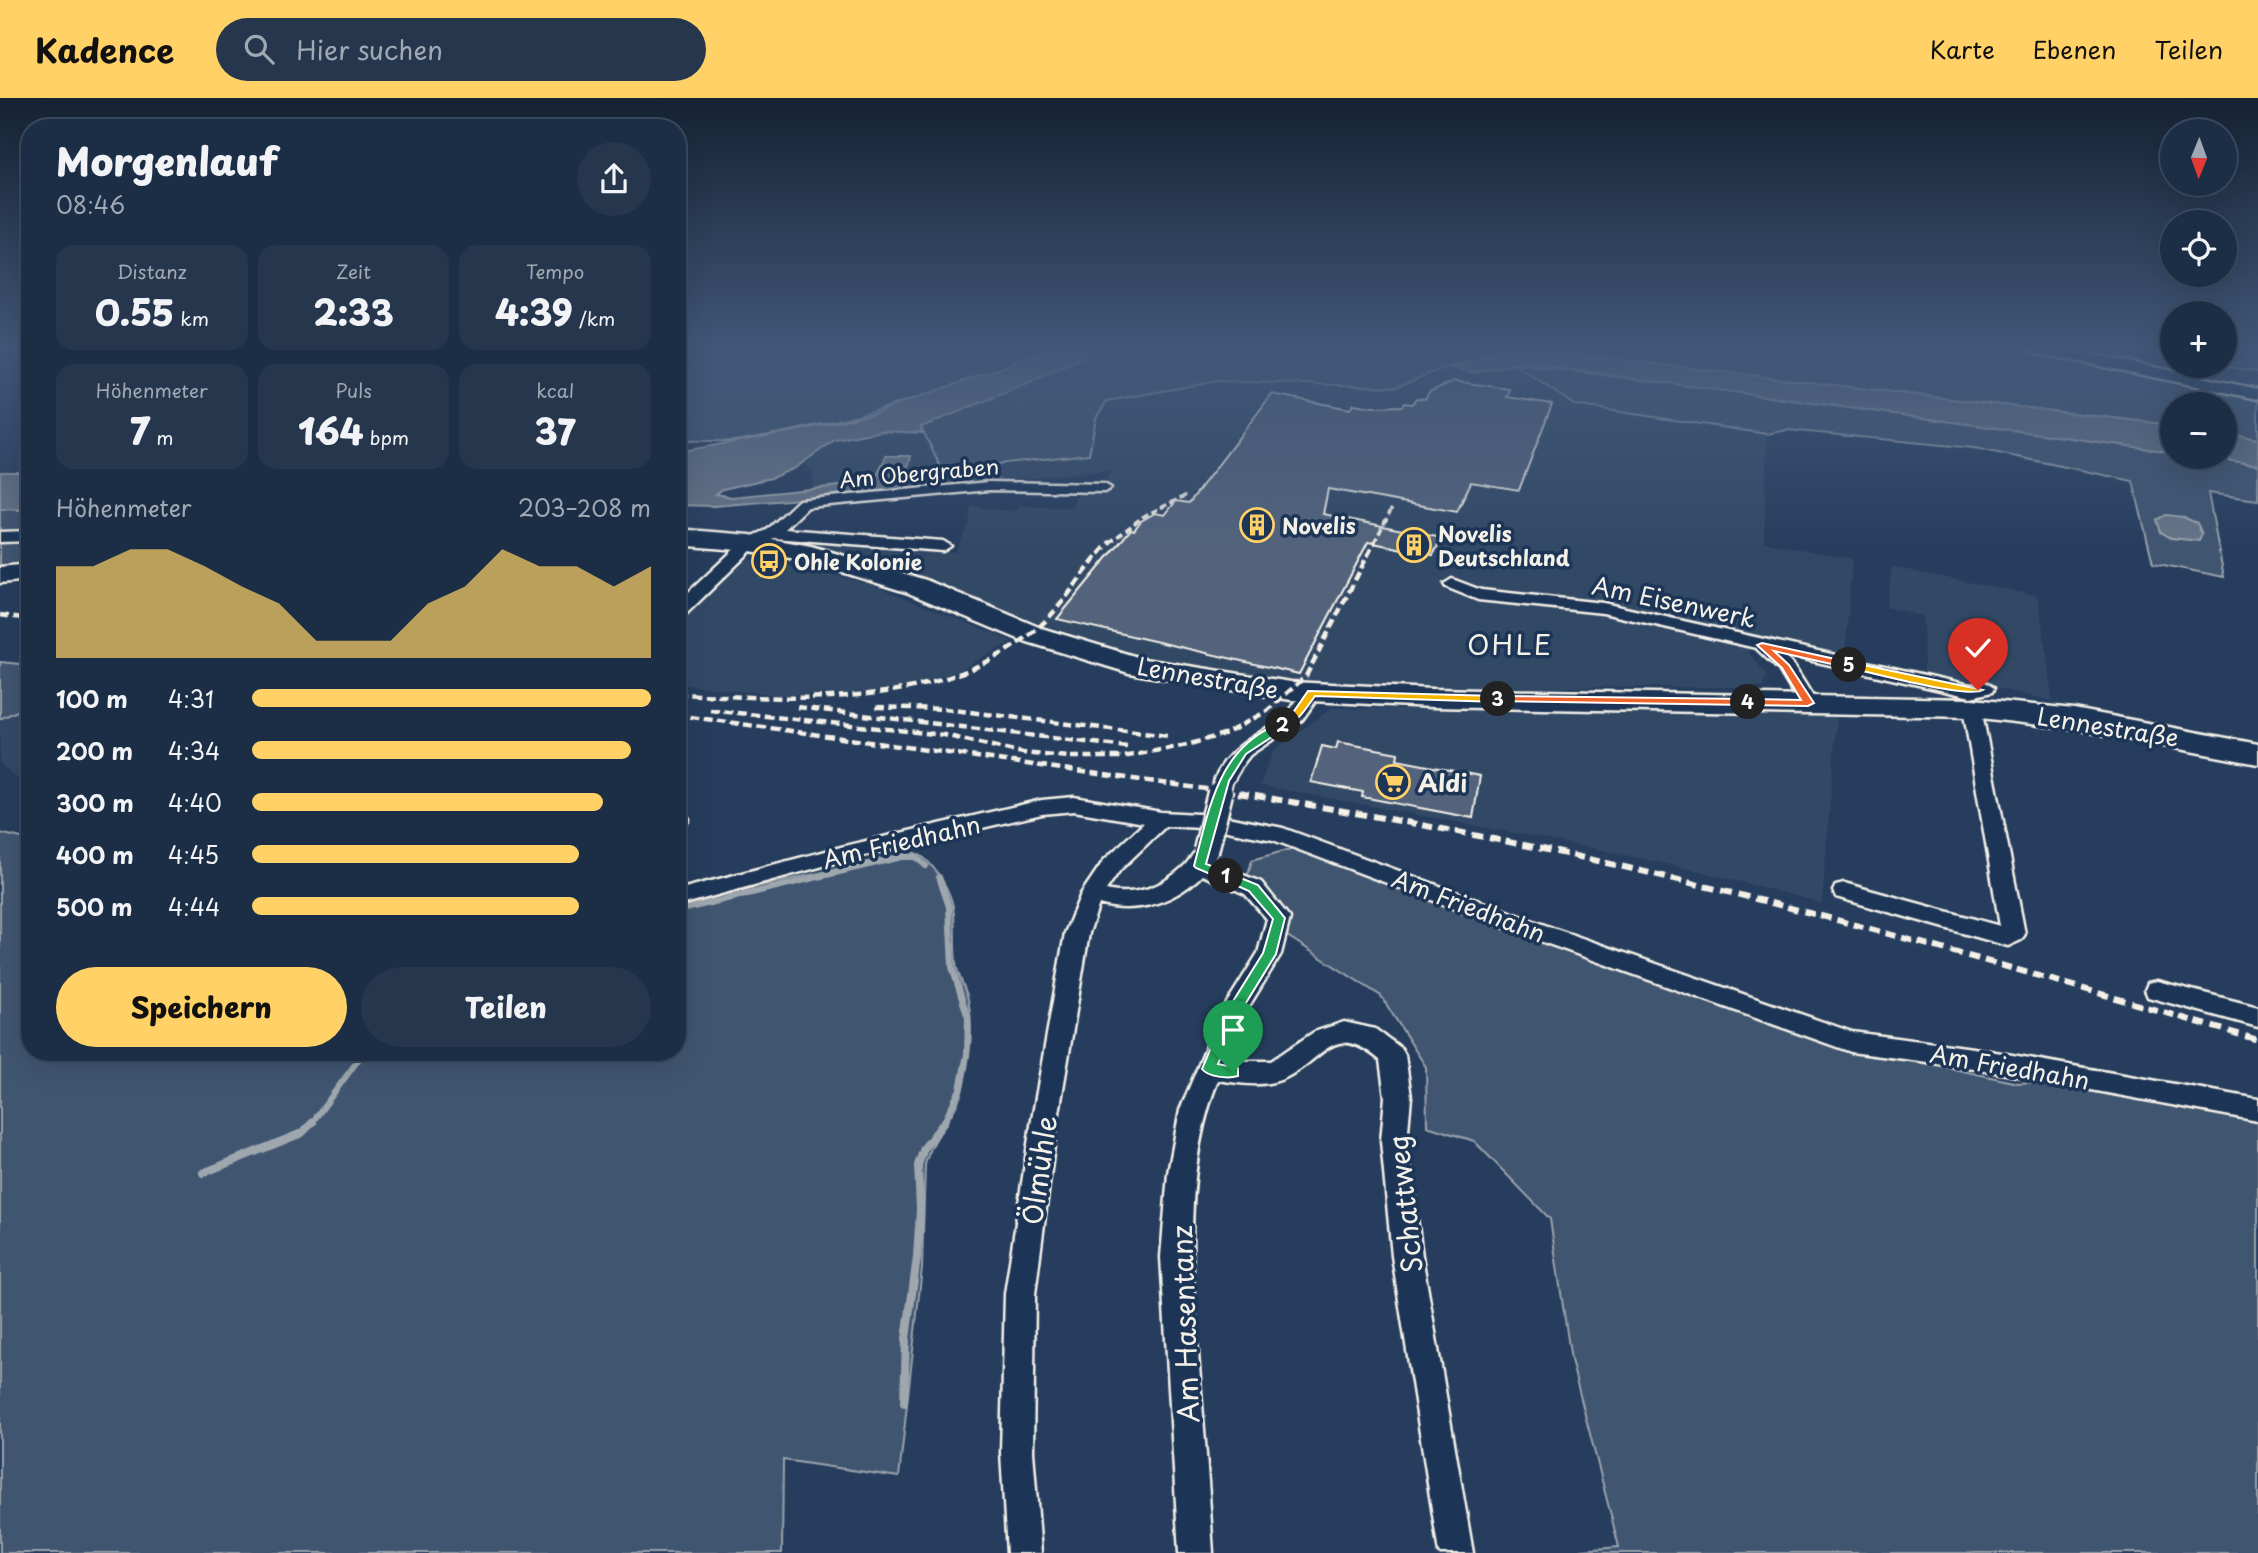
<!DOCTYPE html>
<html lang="de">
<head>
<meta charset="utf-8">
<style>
  :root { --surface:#1c2e46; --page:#25364d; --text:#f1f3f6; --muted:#a0a8b3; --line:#3a4a5f; --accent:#ffd166 }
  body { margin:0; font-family:"Playpen Sans",sans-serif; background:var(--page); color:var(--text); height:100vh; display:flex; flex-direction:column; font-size:26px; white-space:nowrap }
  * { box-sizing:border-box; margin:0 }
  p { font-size:23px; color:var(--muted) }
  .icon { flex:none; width:38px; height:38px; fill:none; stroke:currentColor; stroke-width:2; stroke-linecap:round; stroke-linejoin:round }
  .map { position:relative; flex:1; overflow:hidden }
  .details { position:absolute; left:21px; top:21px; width:665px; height:942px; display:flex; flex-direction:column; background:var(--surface); border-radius:28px; box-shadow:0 7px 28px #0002,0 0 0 2px var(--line) }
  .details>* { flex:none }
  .needle { width:46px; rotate:181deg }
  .fabs { position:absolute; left:2160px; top:21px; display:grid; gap:14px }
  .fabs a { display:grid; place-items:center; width:77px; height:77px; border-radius:50%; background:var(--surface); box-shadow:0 7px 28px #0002,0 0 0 2px var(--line); font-size:35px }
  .pin { position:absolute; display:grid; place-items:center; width:60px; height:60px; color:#fff; margin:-72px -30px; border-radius:50% 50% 50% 0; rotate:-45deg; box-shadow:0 0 7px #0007 }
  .pin .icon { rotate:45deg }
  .km { position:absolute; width:35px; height:35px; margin:-18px; border-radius:50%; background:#222; color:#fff; font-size:19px; line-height:35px; text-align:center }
  .round { display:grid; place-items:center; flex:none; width:74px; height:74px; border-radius:37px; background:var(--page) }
  .headline { display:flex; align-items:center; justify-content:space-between; height:119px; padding:0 35px }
  h1 { font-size:38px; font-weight:800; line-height:52px }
  .metrics { display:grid; grid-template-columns:repeat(3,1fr); gap:10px; height:119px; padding:7px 35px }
  .metrics div { display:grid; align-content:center; border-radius:18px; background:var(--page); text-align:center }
  .metrics b { font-size:35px; font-weight:800 }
  .metrics small { font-size:19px; font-weight:400 }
  .metrics p { font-size:19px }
  .chart { height:196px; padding:14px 35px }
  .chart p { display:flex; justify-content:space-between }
  .chart svg { width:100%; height:126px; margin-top:7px; fill:var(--accent); opacity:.7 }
  .button { display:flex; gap:14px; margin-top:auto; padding:14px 35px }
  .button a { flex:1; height:80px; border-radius:42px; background:var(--accent); color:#111; font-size:28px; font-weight:800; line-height:80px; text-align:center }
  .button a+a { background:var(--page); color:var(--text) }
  ul { padding:0 35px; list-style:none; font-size:23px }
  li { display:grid; grid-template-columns:112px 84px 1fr; align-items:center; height:52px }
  li i { height:18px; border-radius:9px; background:var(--accent) }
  header { display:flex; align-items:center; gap:42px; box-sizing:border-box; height:98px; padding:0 35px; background:var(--accent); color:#111 }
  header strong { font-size:33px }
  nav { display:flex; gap:38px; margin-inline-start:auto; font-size:24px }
  .search { width:490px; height:63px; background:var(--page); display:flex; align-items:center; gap:18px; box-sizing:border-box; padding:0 24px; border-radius:38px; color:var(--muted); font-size:26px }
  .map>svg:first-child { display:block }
  .built { fill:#334966 }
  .green { fill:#40546f; stroke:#9aa2ac; stroke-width:2 }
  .water { fill:#677588; stroke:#9fa7ae; stroke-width:2 }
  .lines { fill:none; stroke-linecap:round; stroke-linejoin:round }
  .stream-far1 { stroke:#9fa7ae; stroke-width:6 }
  .stream { stroke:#9fa7ae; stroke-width:8 }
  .building { fill:#52647b; stroke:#f4f1e8; stroke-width:2 }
  .minor-casing { stroke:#f4f1e8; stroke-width:5 }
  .tertiary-casing { stroke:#f4f1e8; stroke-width:5 }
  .primary-casing { stroke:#f4f1e8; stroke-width:5 }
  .minor { fill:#1d3557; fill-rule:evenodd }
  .tertiary { fill:#1d3557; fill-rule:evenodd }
  .primary { fill:#1d3557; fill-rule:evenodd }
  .rail-far2 { stroke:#f4f1e8; stroke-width:3.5; stroke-dasharray:7 3.5; stroke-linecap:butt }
  .rail-far1 { stroke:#f4f1e8; stroke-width:4.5; stroke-dasharray:9 4.5; stroke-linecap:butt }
  .rail { stroke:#f4f1e8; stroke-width:6; stroke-dasharray:11 6; stroke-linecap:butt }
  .minor-bridge-far1-casing { stroke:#f4f1e8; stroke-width:22; stroke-linecap:butt }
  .minor-bridge-casing { stroke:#f4f1e8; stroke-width:29; stroke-linecap:butt }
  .minor-bridge-far1 { stroke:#1d3557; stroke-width:18 }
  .minor-bridge { stroke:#1d3557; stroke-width:24 }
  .split-1 { fill:#22a559; stroke:#fff; stroke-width:2 }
  .split-2 { fill:#22a559; stroke:#fff; stroke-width:2 }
  .split-3 { fill:#f5b400; stroke:#fff; stroke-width:2 }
  .split-4 { fill:#f0652b; stroke:#fff; stroke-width:2 }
  .split-5 { fill:#f0652b; stroke:#fff; stroke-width:2 }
  .split-6 { fill:#f5b400; stroke:#fff; stroke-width:2 }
  .labels { text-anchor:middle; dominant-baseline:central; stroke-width:7; stroke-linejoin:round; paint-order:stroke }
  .far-street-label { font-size:21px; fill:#f4f1e8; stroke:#1d3557 }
  .far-poi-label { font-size:21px; font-weight:bold; fill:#f4f1e8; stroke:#1d3557; text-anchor:start }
  .street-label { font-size:24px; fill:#f4f1e8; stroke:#1d3557 }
  .poi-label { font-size:24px; font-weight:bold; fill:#f4f1e8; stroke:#1d3557; text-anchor:start }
  .quarter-label { font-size:28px; letter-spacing:2px; fill:#f4f1e8; stroke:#1d3557 }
  .near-street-label { font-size:28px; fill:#f4f1e8; stroke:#1d3557 }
</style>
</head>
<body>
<header>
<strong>Kadence</strong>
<div class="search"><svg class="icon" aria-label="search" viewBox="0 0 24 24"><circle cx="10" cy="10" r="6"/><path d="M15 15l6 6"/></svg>Hier suchen</div>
<nav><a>Karte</a><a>Ebenen</a><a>Teilen</a></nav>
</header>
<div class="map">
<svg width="2258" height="1455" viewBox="0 0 2258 1455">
  <rect width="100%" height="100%" fill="#263d5d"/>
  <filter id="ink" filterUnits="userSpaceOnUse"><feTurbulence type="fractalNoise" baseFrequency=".0143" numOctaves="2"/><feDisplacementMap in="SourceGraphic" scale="14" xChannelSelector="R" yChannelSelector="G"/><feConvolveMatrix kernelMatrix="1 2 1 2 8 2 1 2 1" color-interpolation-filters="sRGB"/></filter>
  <g filter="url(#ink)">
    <path class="built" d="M1514,266l60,41 193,29 -3,108 88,17 -7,97 -94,-19 -3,15 19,23 -4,12h-401l-77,-7 -115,-19 -57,-14 -80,-26 -155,-57 -68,-19 2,-3 143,10 14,-28 2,-18 45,6 3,-6 53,1 7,-17h24l7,-20 -221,22 13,-6 9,-29 -25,-1 -12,24 -6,3 -56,6 1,-17 -8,-8 30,-24 46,-9 41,2 20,37 147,-17 7,-35 11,-17 111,-20 178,6 45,-18 34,4z
      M745,461l77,13 50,13 140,56 -54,30 -44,14 -53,8 -82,2 -102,-11v-60z
      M1892,469l146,29 15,105 -129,-29 -1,-56 -37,-9z
      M30,607v84l-30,-25v-45z
      M1332,610l505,8 -15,187 -119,-31 -110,-24 -333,-63 13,-34z"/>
    <path class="green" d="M677,250h379c-106,41 -202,74 -315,92 -20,4 -42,-2 -64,2z
      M1101,250h351l41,9 -52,12 -45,18 -178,-6 -111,20 -11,17 -7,36 -147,16 -21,-43 108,-44z
      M1520,250h474l82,13 182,37v41l-34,-6v-29h-52v21z
      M2224,250h34v24l-34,-6z
      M1514,266l339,42 319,46v5h35l51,8v35l-50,-7 16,84 -71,-14 -20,-82 -159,-33 -187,-18 -20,4 -193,-29z
      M0,411l30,1v20l-30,1z
      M0,440h30v27l-30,2z
      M0,564l30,3v40l-30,14z
      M0,735l30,7v212h647v-147l235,-53c12,4 16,9 24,19 26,35 16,53 20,92 1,12 9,24 12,36 6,28 2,56 -4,85 -6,31 -32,51 -39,81l-3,103 -23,209 -116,-17 -1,93h-782z
      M1294,750l54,18 277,107 232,75 161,35 42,-2 198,39v433h-676v-3l37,-3 -48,-187 -21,-141 -76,-78 -47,-15 -1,-59 -45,-71 -111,-71 -27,-33 9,-32z"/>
    <path class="water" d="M1056,250h45l-72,35 -108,44 1,6 -41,-2 -46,9 -40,28 -24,10 -48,11 -7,5 16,3 136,-14 7,-3 11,-24h25l-9,31 -13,5 -176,14 -36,-1v-53l128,-23 69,-16z
      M1452,250h68l652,77v27l-630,-86 -28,-2 -39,9 -24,-5 40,-12z
      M2224,335l34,6v26l-51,-8h17z
      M0,374h30v38l-30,-1z
      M2166,417l17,2 14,6 5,11 -3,7 -28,-3 -10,-6 -4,-12z"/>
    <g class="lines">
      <path class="stream-far1" d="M939,779l10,30 3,60 16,51 -1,36 -7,35 -17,35
        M677,813l225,-54h14l10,9
        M311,1026l53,-72"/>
      <path class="stream" d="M203,1075l99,-40 11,-11
        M904,1305l2,-64 11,-82 3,-48 -2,-44 6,-17 20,-26"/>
    </g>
    <path class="building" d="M1454,283l56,8 -3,8 45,7 -33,86 -48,-8 -14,30 -129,-23 -5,25 119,24 -9,17 -65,-13 -69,132 -242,-55 74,-90 3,1 7,-9 14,-8 10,2 11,-14 13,2 83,-109 78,15 4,-5 18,3 30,-1 2,-3 8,1 4,-6 9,1 4,-7z
      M1338,644l60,11 -1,7 83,16 -7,42 -111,-21 1,-5 -52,-10 11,-36 14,3z"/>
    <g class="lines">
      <g class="minor-casing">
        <path id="minor" d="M989,384l115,2 7,4 -7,4 -115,-2 -181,17 -23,22 158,12 8,5 -8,5 -169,-13 -18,8 -73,71 -6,1v-15l67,-63 23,-10 32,-30z
          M30,433v10l-30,1v-10z
          M1452,481l29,11 122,13 353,79 15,3 14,-3 9,6 -2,4 -21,5 -189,-43 10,9 25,40 -9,6 -7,-2 -22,-37 -23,-22 -153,-35 -125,-13 -32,-13 -2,-3z
          M1312,589l9,6 -19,27 -52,35 -10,13h-14l-3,-4c17,-25 45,-32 66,-53 8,-8 11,-21 23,-24z
          M1972,604l9,6 44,226 -4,6 -13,6 -172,-49 -3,-6 3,-6 8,-2 156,43 -37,-218z
          M1074,699l87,15 56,3 66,13 270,100 299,104 121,16 285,51v22l-285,-53 -122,-16 -314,-112 -264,-100 -56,-11 -51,-3 -46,44 -14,20c28,7 56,-3 77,-23 6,-5 9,-13 14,-17 4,-4 10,-3 16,-1l3,5 -5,8 50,20 29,36 -9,36 -38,62 -17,45h45l43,-29 30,-10 31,7 26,19 4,7 6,42 -4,44 15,115 51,297h-34l-47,-297 -11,-115 4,-44 -5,-37c-48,-39 -53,-3 -93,17 -21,11 -46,7 -69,3 -36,91 -26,191 -19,286 5,62 10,125 14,187h-34l-18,-296 7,-84 12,-63 40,-96 38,-61 9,-34 -22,-25 -43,-19c-27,27 -66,40 -103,29l-10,29 -33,198 -21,163 -2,158 8,101h-34l-6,-101 4,-158 25,-163 35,-198 16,-39 23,-34 40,-37 -70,-12 -32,3 -193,45 -172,47v-16l172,-45 193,-45z
          M677,714l9,2 3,5 -3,5 -9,2z
          M2157,883l101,26v20l-110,-30 -3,-7 3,-7z"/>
      </g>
      <g class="tertiary-casing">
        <path id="tertiary" d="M2030,250h32l196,41v10l-220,-46z"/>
      </g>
      <g class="primary-casing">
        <path id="primary" d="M677,431l73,6 61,11 115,34 115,48 103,31 147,23 141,7 540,10 102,10 184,35v20l-184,-35 -102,-12 -540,-10 -141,-7 -162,-27 -108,-33 -115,-48 -99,-31 -57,-10 -73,-6z
          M30,466v16l-30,3v-16z"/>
      </g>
      <use href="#minor" class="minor"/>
      <use href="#tertiary" class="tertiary"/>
      <use href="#primary" class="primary"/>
      <path class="rail-far2" d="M1109,445l35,-27 45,-22
        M1374,445l19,-37"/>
      <path class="rail-far1" d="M0,517l30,4
        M677,596c122,5 264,18 362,-67 28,-25 46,-60 72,-86
        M797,609l330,40
        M876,609l69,2 223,27
        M710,612l234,25 79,18 45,4h55l64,-12 40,-12 40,-22 39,-35 69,-135
        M677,617l571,80"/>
      <path class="rail" d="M1238,695c133,22 267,46 399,77 209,49 415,109 621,170"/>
      <g class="minor-bridge-far1-casing">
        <path id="minor-bridge-far1" d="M1220,697l3,-14 10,-17"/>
      </g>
      <g class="minor-bridge-casing">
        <path id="minor-bridge" d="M1206,753l14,-58"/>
      </g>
      <use href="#minor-bridge-far1" class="minor-bridge-far1"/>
      <use href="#minor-bridge" class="minor-bridge"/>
    </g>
  </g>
  <linearGradient id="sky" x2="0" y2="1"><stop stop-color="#152233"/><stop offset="0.55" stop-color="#415778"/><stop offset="1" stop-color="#415778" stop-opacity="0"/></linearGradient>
  <rect width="2258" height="454" fill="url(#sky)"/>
  <path class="split-1" d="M1226,774l32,13 27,33 -9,36 -38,62 -20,48 20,4v8c-10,3 -30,1 -36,-7l23,-55 38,-61 10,-34 -24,-28 -27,-12 -2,-3z"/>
  <path class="split-2" d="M1283,624l5,3 -1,2 -41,27 -17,27 -23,83 24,9v6h-8l-26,-11 -2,-2c16,-60 24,-120 89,-144z"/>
  <path class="split-3" d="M1308,593l190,5 5,3 -5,3 -183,-6c-9,12 -20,32 -36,31v-4l13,-9z"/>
  <path class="split-4" d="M1498,598l250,3 5,3 -5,3 -254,-4v-4z"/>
  <path class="split-5" d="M1762,545l87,19 5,3 -5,3 -75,-17 15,14 25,38 -6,3 -64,-1 -1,-3 5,-3 53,1 -19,-32 -25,-23z"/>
  <path class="split-6" d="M1849,564l134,28c-14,9 -115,-18 -137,-23l-2,-2z"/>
  <defs>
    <g id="building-ring" transform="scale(1.75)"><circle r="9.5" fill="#1d3557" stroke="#ffd166" stroke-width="1.5"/><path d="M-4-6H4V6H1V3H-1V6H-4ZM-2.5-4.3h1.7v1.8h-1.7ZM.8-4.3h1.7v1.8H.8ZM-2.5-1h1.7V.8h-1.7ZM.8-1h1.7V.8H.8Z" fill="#ffd166"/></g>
    <g id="bus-ring" transform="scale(1.75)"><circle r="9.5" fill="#1d3557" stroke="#ffd166" stroke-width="1.5"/><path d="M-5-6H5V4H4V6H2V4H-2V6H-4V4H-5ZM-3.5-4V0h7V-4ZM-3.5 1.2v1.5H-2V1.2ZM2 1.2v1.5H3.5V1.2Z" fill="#ffd166"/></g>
    <g id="supermarket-ring" transform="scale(1.75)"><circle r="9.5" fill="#1d3557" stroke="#ffd166" stroke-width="1.5"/><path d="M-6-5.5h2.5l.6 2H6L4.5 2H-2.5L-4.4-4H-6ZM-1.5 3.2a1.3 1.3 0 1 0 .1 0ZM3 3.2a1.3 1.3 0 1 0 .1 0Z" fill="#ffd166"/></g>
  </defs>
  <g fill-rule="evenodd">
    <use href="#building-ring" x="1257" y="427"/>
    <use href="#building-ring" x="1414" y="447"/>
    <use href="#bus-ring" x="769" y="463"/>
    <use href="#supermarket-ring" x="1393" y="684"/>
  </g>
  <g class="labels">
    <g class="far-street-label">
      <text transform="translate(919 374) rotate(-5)">Am Obergraben</text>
    </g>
    <g class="far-poi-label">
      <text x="1282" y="427">Novelis</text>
      <text x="1438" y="435">Novelis<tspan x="1438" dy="24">Deutschland</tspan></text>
      <text x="794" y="463">Ohle Kolonie</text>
    </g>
    <g class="street-label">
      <text transform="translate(1674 503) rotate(12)">Am Eisenwerk</text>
      <text transform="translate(1208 579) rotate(10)">Lennestraße</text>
      <text transform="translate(2108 628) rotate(9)">Lennestraße</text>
      <text transform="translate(901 743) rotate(-13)">Am Friedhahn</text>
      <text transform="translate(1469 807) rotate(21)">Am Friedhahn</text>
      <text transform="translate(2010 968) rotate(10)">Am Friedhahn</text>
    </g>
    <g class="poi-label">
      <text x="1418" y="684">Aldi</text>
    </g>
    <g class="quarter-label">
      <text x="1510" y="545">OHLE</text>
    </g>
    <g class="near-street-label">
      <text transform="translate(1038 1072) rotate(-82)">Ölmühle</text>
      <text transform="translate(1404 1106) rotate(-96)">Schattweg</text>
      <text transform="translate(1184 1226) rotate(-92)">Am Hasentanz</text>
    </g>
  </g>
</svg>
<div class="fabs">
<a><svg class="needle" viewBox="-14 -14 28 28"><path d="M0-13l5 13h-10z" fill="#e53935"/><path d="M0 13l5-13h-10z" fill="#a0a8b3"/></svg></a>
<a><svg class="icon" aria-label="locate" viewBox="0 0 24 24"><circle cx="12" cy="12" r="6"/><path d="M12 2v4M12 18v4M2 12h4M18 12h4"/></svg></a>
<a>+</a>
<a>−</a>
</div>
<div class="pin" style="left:1233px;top:974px;background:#1e9e55"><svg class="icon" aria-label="arrive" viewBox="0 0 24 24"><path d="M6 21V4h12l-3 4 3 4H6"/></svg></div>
<div class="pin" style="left:1978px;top:592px;background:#d93025"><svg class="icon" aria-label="check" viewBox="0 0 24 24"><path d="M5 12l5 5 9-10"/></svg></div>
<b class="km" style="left:1226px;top:778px">1</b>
<b class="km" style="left:1283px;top:627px">2</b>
<b class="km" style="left:1498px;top:601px">3</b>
<b class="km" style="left:1748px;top:604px">4</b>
<b class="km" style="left:1849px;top:567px">5</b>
<section class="details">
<div class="headline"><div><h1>Morgenlauf</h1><p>08:46</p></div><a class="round"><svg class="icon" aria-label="share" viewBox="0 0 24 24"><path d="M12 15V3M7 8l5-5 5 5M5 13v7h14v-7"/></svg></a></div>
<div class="metrics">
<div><p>Distanz</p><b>0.55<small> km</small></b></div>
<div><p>Zeit</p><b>2:33</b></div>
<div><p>Tempo</p><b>4:39<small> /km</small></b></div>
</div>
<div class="metrics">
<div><p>Höhenmeter</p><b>7<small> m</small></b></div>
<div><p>Puls</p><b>164<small> bpm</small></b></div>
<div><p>kcal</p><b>37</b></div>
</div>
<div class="chart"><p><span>Höhenmeter</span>203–208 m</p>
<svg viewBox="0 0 160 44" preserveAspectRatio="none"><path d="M0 44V12L10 12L20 6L30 6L40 12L50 19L60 25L70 38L80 38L90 38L100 25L110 19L120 6L130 12L140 12L150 19L160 12V44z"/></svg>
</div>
<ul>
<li><b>100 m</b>4:31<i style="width:100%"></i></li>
<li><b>200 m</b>4:34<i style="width:95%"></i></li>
<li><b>300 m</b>4:40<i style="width:88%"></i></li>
<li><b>400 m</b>4:45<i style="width:82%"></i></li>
<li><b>500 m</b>4:44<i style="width:82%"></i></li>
</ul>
<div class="button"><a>Speichern</a><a>Teilen</a></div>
</section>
</div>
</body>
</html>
